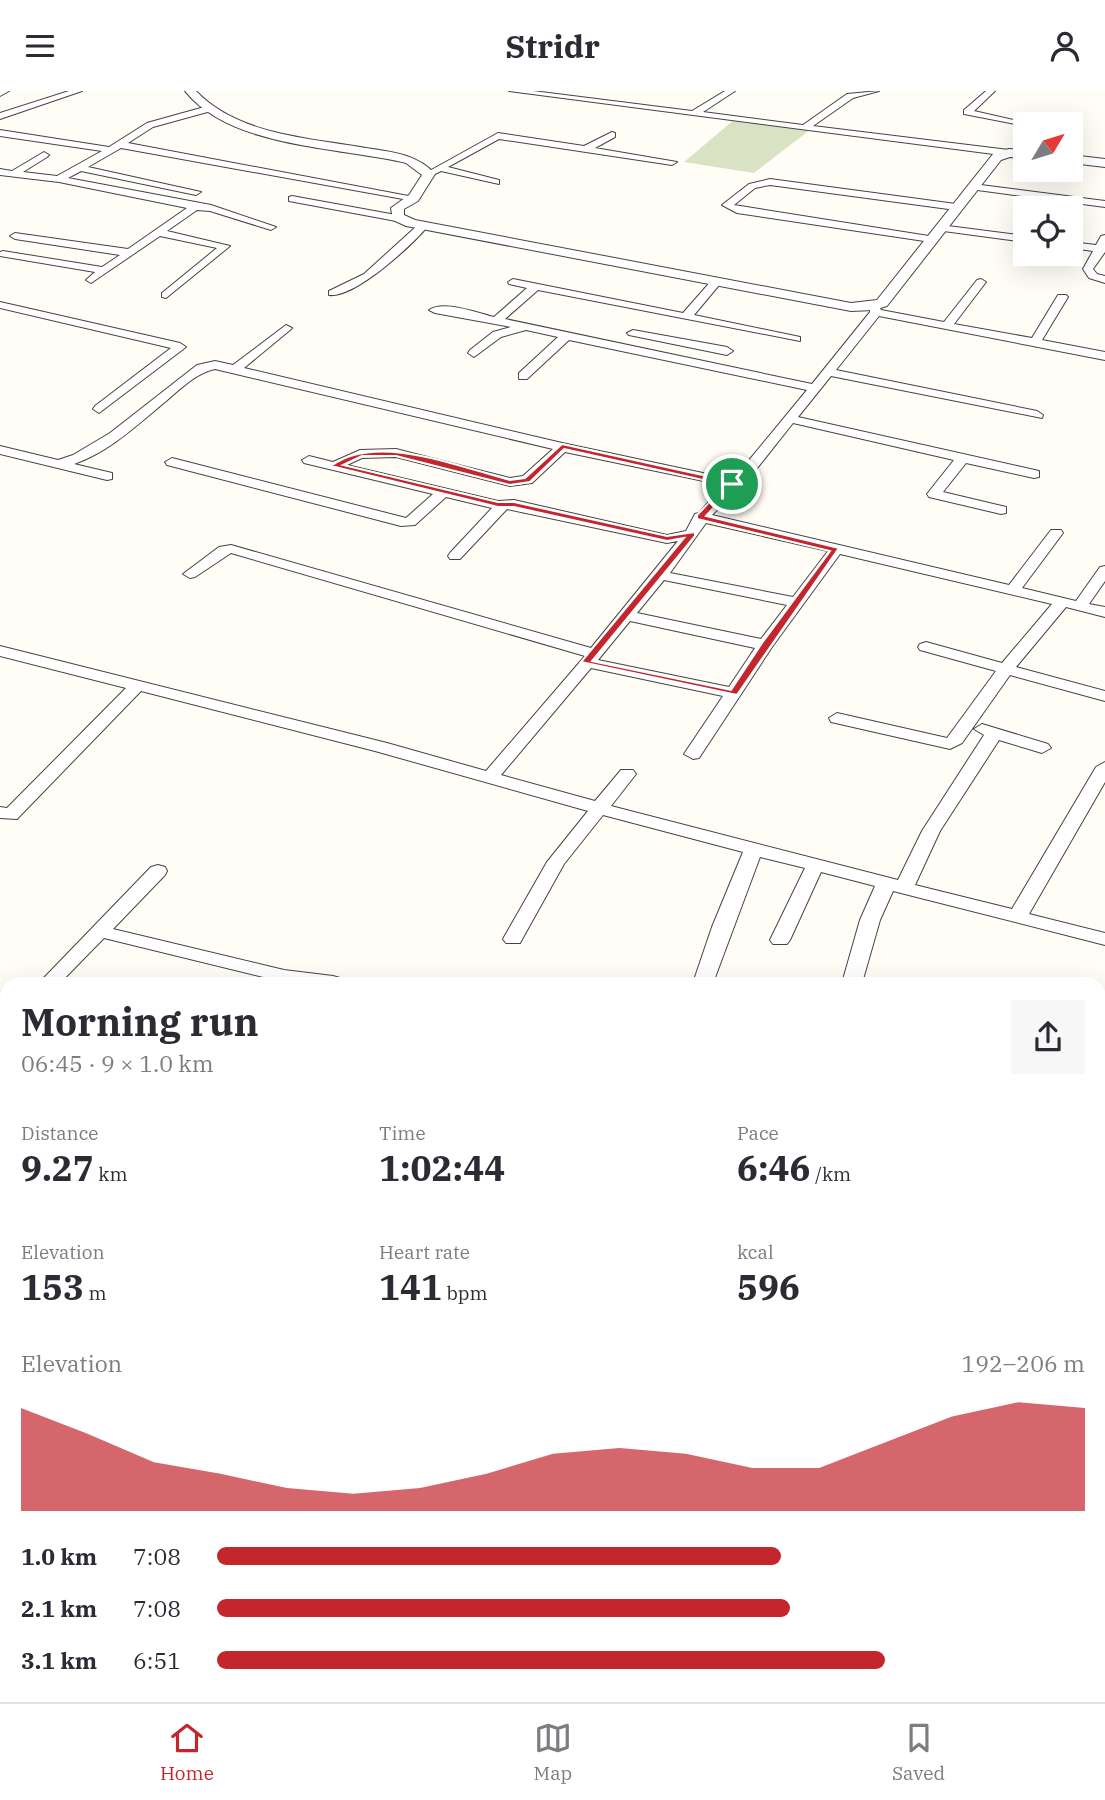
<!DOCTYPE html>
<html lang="en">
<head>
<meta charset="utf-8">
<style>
  :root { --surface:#fff; --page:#f7f7f7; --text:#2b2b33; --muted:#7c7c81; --line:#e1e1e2; --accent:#c4262e }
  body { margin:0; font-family:"IBM Plex Serif",serif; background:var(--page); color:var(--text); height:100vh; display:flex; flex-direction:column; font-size:26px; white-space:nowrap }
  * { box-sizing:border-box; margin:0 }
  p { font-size:23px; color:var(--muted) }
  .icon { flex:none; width:38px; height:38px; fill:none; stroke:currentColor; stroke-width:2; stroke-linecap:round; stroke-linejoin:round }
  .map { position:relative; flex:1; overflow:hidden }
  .details { position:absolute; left:0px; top:886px; width:1106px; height:726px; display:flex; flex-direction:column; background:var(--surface); border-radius:21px 21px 0 0; box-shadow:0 7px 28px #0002 }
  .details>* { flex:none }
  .needle { width:46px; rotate:52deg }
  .buttons { position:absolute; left:1013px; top:21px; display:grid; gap:14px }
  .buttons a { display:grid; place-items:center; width:70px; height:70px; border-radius:0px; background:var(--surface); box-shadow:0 7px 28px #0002; font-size:35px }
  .pin { position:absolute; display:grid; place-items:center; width:60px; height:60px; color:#fff; margin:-30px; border:4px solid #fff; border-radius:50%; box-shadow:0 2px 7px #0007 }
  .round { display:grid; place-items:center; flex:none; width:74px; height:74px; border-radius:0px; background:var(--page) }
  .headline { display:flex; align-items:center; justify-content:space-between; height:119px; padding:0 21px }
  h1 { font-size:38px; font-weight:700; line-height:52px }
  .stats { display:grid; grid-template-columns:repeat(3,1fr); gap:10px; height:119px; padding:7px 21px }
  .stats div { display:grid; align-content:center }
  .stats b { font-size:35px; font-weight:700 }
  .stats small { font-size:19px; font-weight:400 }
  .stats p { font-size:19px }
  .chart { height:196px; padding:14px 21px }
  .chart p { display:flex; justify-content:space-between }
  .chart svg { width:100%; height:126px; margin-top:7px; fill:var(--accent); opacity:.7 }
  ul { padding:0 21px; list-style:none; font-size:23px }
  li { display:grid; grid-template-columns:112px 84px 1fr; align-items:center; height:52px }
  li i { height:18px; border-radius:9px; background:var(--accent) }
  header { display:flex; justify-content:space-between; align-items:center; height:91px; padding:0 21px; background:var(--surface); font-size:32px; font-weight:700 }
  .menu { display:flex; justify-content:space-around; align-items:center; height:98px; border-top:2px solid var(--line); background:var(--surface); font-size:19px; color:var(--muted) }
  .menu a { display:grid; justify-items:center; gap:4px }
  .menu .selected { color:var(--accent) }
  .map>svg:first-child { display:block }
  .cemetery { fill:#d9e3c4 }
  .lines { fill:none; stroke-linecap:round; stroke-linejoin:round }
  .minor-casing { stroke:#444; stroke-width:2 }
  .tertiary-casing { stroke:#444; stroke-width:2 }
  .secondary-casing { stroke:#333; stroke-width:2 }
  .minor { fill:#fff; fill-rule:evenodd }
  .tertiary { fill:#fff; fill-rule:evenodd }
  .secondary { fill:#fff6b0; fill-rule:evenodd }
  .route { fill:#c4262e; stroke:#fff; stroke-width:2; fill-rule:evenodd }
</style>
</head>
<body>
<header><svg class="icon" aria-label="menu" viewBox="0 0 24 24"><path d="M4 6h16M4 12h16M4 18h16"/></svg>Stridr<svg class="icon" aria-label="person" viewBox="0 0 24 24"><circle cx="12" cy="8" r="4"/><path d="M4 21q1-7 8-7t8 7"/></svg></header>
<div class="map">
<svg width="1105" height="1611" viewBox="0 0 1105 1611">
  <rect width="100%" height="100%" fill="#fffdf5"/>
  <path class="cemetery" d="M735,28l76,10 -57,44 -70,-11z"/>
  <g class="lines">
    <g class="minor-casing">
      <path id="minor" d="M0,0h9l-9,5z
        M69,0h13l-82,28v-6z
        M509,0h24l159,20 33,-20h10l-32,21 100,13 44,-31 32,-3 -26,7 -40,28 196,24 5,3 -5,3z
        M986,0h9l-21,20 57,13 -5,2 -62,-12v-4z
        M208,15l3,5 -58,16 -25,16 291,55 -5,3 -293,-53 -33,19 113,25 -5,3 -115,-24 -13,7 143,27 65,22 -5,3 -61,-19 -13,-1 -30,21 63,15 -64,52 -4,-1v-4l55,-45 -57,-12 -69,47 -5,-3 9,-8 -95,-16v-4l3,-1 99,16 18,-12 -105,-16 -5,-3 5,-3 113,16 59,-41 -128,-26 -59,-7v-6l12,2 32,-19 5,3 -2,2 -24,15 34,4 45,-25 -102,-15v-6l109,17 38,-24z
        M612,41l3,1v4l-20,11 82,14 -5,3 -173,-26 -51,28 51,13v4l-58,-13 -12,6 -5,-3 74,-41 86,13z
        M770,88l186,25 5,3 -5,3 -186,-25 -15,3 -21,17 201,32v4l-4,1 -194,-29 -15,-8 27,-21z
        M973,93l132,17v6l-135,-18v-4z
        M292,105l115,21 5,3 -5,3 -118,-22v-4z
        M419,133l9,2c-17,20 -73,72 -99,69v-4l35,-17z
        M940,134l86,11v6l-90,-12 -1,-2z
        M1105,144v17l-12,17 4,5 8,2v7l-16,-5 -6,-9 10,-18 -22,-3v-6l25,3 5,-9z
        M513,188l170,34 29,-33h8v4l-26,31 106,22v4l-262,-51 -33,29 307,65 58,-72v-8h8l3,6 63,12 33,-42 4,-1 5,3 -32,42 78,14 26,-43h8l2,2 -26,43 63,12v8l-226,-44 -43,54 201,41 6,4 -1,3 -211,-42 -33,41 241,54v6l-5,1 -68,-15 -23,29 63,15v6l-5,1 -72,-17 -2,-3 27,-34 -161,-37 -42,53 -39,39 297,70 42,-55h10l2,3 -41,55 54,13 24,-34 5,-1v15l-16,23 16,3v10l-39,-10 -50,60 89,24v10l-95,-26 -48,68 -12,6 -119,-27 -2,-4 8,-5 110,25 49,-67 -76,-21 -2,-3 2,-3 6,-2 76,21 50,-59 -212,-50 -68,93 -73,111 -6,1 -9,-5 39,-58 -132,-28 -90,107 94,26 26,-31h12l3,4 -25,32 287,74 24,-49 62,-96 -10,-6 8,-5 66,20 3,4 -9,5 -43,-13 -59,91 -25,54 97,24 84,-142 9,-5v20l-76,132 76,19v12l-212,-54 -13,29 -18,63h-20l18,-63 15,-34 -54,-14 -31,68 -3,4h-14l-3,-4 35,-72 -45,-11 -47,126h-20l19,-56 31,-75 -140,-37 -39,49 -44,79h-14l-3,-4 44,-77 41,-51 -213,-60 -234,-60 -124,128 -17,-1v-11l7,1 119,-120 -126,-32v-10l387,97 99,28 99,-115 -354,-103 -36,24 -5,1 -7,-4 36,-27 12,-2 360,103 87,-107 -11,2 -160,-34 -47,50h-10l-2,-3 2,-3 42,-45 -46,-11 -31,28 -14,1 -234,-61 -2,-3 7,-4 234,60 27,-24 -129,-31 -2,-3 7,-4 24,6 27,-12 36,-1 114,29 13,-2 30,-27 -338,-80c-19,4 -35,20 -50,33 -28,23 -56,50 -91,62l38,9v6l-5,1 -107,-26v-8l58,14 15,-5 37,-22 87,-68 18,-4 18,4 53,-40 6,3 -2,2 -46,38 318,75 169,36 10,-9 66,-80 -238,-50 -42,39h-8v-6l39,-36 -32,-7 -25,7 -27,20 -6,-4 2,-3 23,-18 18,-5 -76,-14 -6,-3c15,-10 48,3 65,7l33,-29 -18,-4 -1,-2zM565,361l158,33 -24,28 -4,1 -9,17 -19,4 -153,-35 -16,1 -151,-36 15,-7 34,-1 114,29 22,-3zM706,432l122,28 -35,46 -123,-24zM664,489l123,25 -26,34 -124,-26zM630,530l125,27 -26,39 -131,-27z
        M0,211l180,41 6,4 -87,66 -6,-4 2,-3 76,-58 -171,-40z
        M633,239l94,17 6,4 -6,4 -98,-20 -2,-2z
        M158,774l7,2 2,4 -2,4 -52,54 171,41 49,6 7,2 3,5 -59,-1 -180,-44 -44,45h-21l112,-116z
        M7,932v19l-7,2v-19z
        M0,958h7v14h-7z
        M0,1147l7,2v18l-7,-2z
        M45,1605h30l-3,6h-30z
        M241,1605h30l-3,6h-30z
        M879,1605h30l1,6h-30z
        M1039,1605h30l1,6h-30z"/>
    </g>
    <g class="tertiary-casing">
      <path id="tertiary" d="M185,0h11c42,44 113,47 170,57 26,4 51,6 69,26l-17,27 -14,8v6l11,5 436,83 26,-3 116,-146 16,-5 17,1v8l-16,-1 -9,3 -114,146 -13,4 -23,1 -445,-85 -13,-6 -2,-12 18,-13 13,-20 -16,-12c-68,-16 -175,-15 -221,-72z
        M1071,64l34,4v8l-34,-4z"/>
    </g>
    <g class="secondary-casing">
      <path id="secondary" d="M0,1454l7,2v36l-7,-2z
        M557,1605h66l3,6h-66z"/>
    </g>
    <use href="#minor" class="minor"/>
    <use href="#tertiary" class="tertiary"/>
    <use href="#secondary" class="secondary"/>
  </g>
  <path class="route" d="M562,353l172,38v3l-28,31 133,32 -102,147 -156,-33 103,-124 -17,3 -153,-34h-16l-167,-41c46,-34 128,1 179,14l15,-2zM564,358l162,36 -29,30v4l133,32 -68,92 -31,47 -139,-29 103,-125v-4l-28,4 -153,-34h-16l-155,-37 19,-9h34l114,29 20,-3z"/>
</svg>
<div class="buttons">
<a><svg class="needle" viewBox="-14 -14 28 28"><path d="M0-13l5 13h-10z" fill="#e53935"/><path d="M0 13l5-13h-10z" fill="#7c7c81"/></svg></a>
<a><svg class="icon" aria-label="locate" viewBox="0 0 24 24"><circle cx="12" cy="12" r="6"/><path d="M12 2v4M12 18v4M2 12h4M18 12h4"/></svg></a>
</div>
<div class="pin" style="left:732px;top:393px;background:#1e9e55"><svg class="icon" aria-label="arrive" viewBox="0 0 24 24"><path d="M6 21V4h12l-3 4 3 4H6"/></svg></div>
<section class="details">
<div class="headline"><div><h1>Morning run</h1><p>06:45 · 9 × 1.0 km</p></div><a class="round"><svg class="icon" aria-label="share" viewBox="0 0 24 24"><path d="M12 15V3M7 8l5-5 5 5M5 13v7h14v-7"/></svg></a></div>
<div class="stats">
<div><p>Distance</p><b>9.27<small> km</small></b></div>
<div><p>Time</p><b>1:02:44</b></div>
<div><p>Pace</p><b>6:46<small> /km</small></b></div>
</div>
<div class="stats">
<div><p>Elevation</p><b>153<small> m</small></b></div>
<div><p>Heart rate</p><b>141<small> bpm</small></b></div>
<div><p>kcal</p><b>596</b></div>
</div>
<div class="chart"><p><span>Elevation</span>192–206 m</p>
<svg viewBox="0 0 160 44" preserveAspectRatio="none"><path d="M0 44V8L10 17L20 27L30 31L40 36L50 38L60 36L70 31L80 24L90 22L100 24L110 29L120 29L130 20L140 11L150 6L160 8V44z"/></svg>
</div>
<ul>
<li><b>1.0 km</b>7:08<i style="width:65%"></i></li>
<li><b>2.1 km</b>7:08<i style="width:66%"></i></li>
<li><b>3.1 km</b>6:51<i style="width:77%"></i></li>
</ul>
</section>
</div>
<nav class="menu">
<a class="selected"><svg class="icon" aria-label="home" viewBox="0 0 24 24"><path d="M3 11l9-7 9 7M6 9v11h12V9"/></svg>Home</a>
<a><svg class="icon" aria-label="map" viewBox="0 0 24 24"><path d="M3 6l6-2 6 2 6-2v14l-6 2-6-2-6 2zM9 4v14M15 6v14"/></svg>Map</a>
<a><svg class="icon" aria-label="saved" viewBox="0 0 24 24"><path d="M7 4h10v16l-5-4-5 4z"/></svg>Saved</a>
</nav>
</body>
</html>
